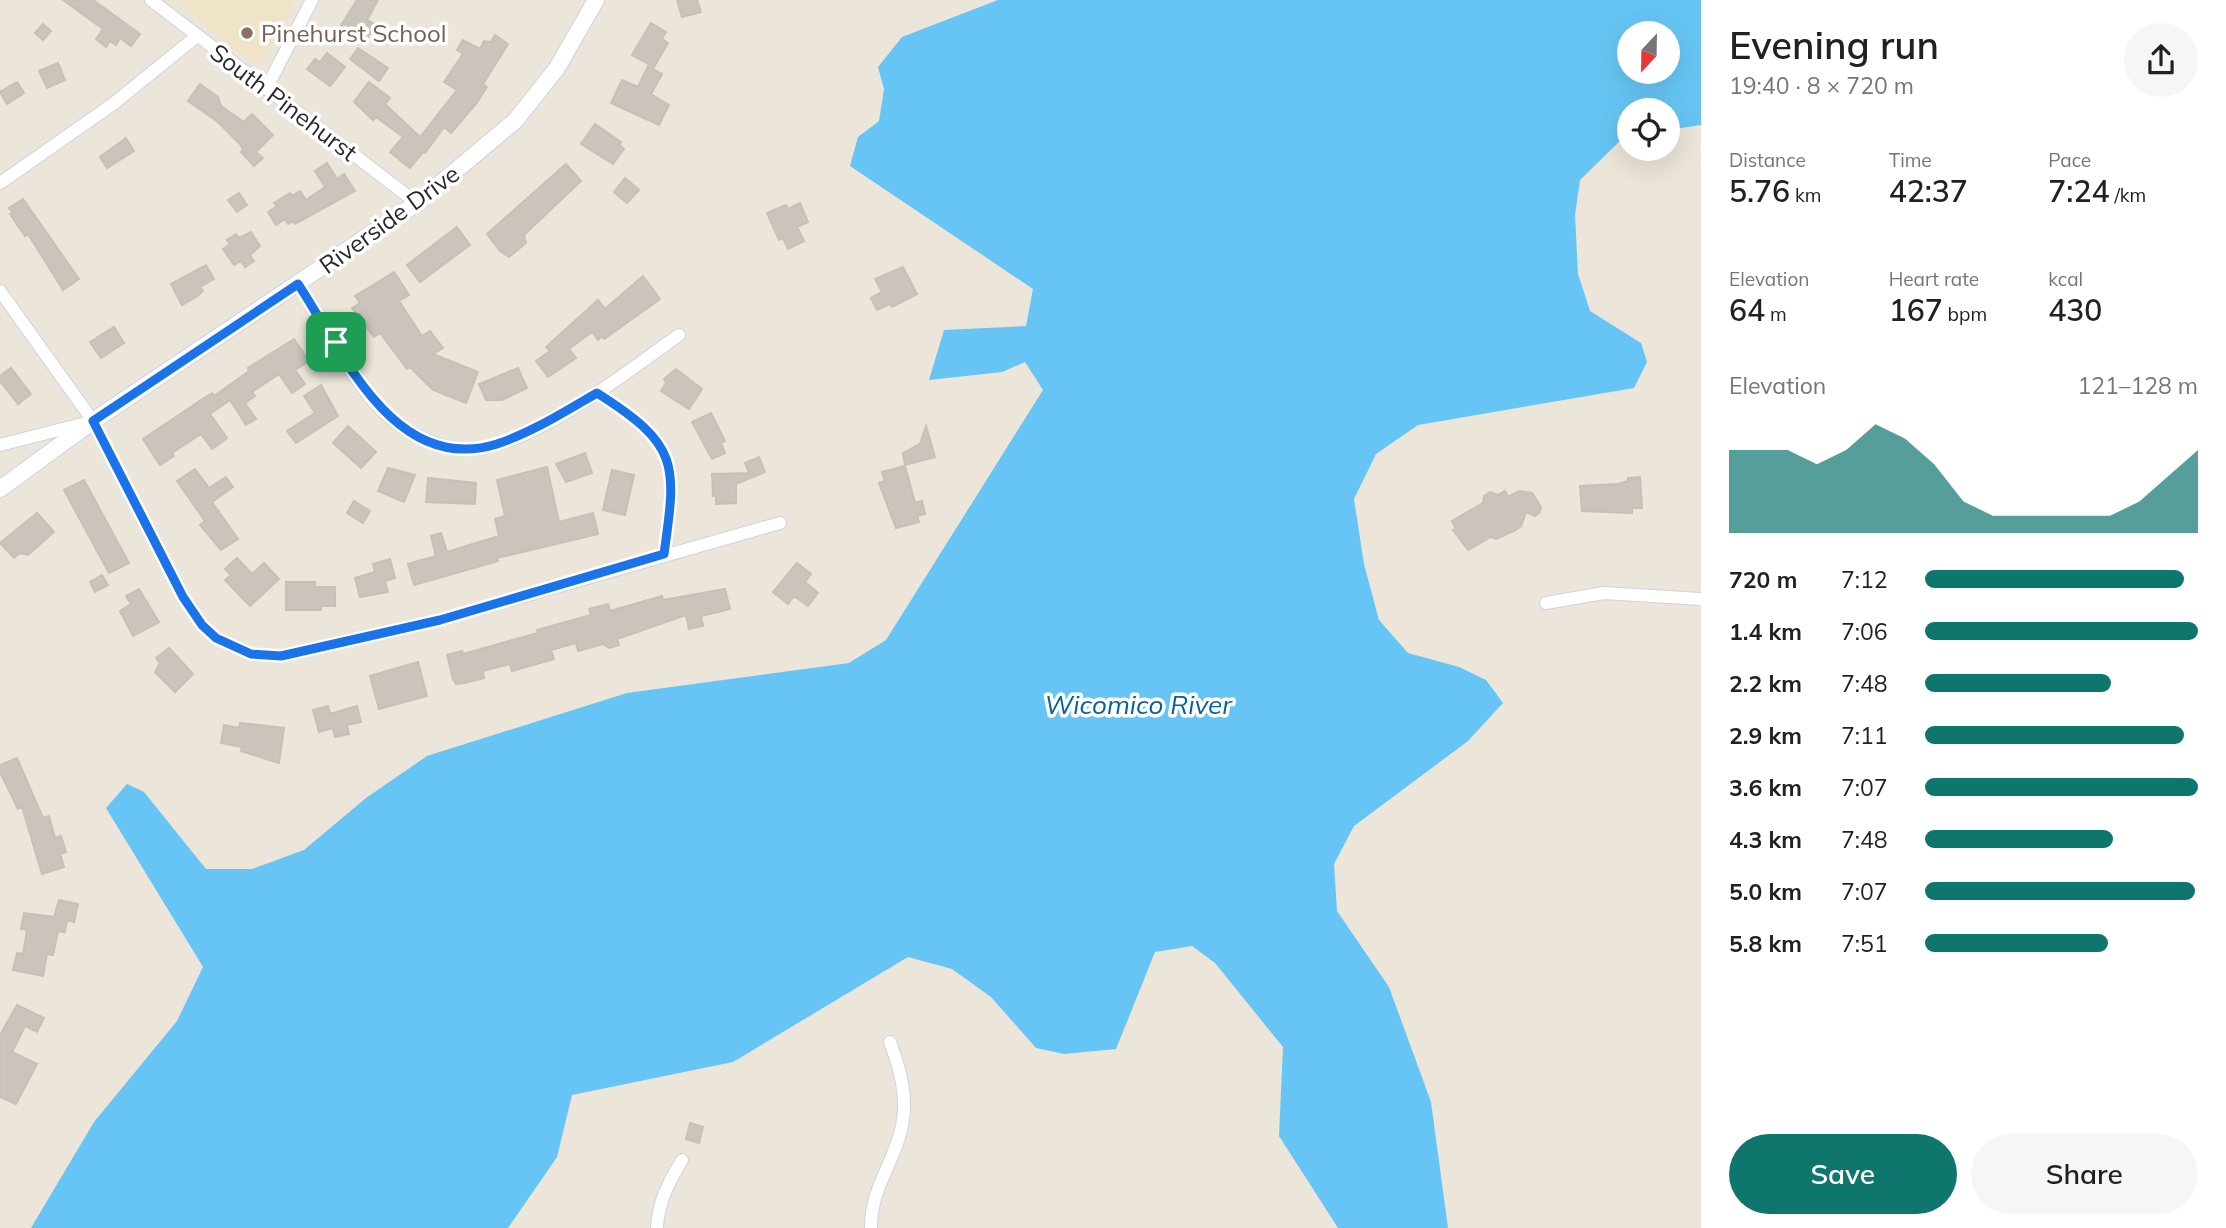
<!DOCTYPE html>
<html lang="en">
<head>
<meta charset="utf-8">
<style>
  :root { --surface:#fff; --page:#f6f6f6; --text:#202124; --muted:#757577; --accent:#0f766e }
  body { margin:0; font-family:Mulish,sans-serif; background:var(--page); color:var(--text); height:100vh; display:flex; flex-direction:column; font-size:26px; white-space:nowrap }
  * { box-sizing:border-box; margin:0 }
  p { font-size:23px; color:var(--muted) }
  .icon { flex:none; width:38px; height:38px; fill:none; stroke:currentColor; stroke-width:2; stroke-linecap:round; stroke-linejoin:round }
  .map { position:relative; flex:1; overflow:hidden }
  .drawer { display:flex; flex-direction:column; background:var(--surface); width:525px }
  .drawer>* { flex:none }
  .needle { width:46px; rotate:202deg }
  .controls { position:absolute; left:1617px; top:21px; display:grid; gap:14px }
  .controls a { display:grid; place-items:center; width:63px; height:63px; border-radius:50%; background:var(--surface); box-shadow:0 7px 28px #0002; font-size:35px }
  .pin { position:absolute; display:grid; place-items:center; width:60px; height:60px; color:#fff; margin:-30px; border-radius:14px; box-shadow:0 4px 10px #0006 }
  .round { display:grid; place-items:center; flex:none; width:74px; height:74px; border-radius:37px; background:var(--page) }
  .head { display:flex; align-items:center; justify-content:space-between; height:119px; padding:0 28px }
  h1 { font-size:38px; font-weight:600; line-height:52px }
  .stats { display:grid; grid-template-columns:repeat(3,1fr); gap:10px; height:119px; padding:7px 28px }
  .stats div { display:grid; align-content:center }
  .stats b { font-size:30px; font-weight:600 }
  .stats small { font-size:19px; font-weight:400 }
  .stats p { font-size:19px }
  .chart { height:196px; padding:14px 28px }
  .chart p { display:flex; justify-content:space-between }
  .chart svg { width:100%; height:126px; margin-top:7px; fill:var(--accent); opacity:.7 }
  .button { display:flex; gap:14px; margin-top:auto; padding:14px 28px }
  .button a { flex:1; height:80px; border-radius:42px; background:var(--accent); color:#fff; font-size:28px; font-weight:600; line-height:80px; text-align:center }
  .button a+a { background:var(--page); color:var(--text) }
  ul { padding:0 28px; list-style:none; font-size:23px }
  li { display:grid; grid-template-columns:112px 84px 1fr; align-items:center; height:52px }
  li i { height:18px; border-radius:9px; background:var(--accent) }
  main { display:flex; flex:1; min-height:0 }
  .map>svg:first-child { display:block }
  .education { fill:#efe4c7 }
  .water { fill:#66c5f4; fill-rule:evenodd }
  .building { fill:#cac4bc; stroke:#c7c1b3; stroke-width:2 }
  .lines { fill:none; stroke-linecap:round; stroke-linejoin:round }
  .minor-casing { stroke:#ced1e2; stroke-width:14 }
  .tertiary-casing { stroke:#ced1e2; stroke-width:18 }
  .minor { stroke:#fff; stroke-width:12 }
  .tertiary { stroke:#fff; stroke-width:16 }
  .route-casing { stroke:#fff; stroke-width:14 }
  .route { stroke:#1a73e8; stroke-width:9 }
  .education-dot { fill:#8d6e63; stroke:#fff; stroke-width:2.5 }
  .labels { text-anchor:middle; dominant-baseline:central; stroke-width:7; stroke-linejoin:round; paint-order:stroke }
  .education-label { font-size:24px; fill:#785e54; stroke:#fff; text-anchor:start }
  .street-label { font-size:24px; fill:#282828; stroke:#fff }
  .water-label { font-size:26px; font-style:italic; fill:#07619e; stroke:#fff }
</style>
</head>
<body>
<main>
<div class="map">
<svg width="1701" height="1228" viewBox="0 0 1701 1228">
  <rect width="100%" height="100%" fill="#ece5d9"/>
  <path class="education" d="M174,0h120l-35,67z"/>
  <path class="water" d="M998,0h703v125l-33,5v-20h-39v26h-4l-45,44 -5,35 3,59 12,37 51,32 6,19 -13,26 -216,37 -42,29 -22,45 10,65 15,56 29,33 51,14 27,13 17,23 -35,38 -114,85 -20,38 3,47 52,76 42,115 17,126h-110l-59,-92 4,-89 -68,-84 -23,-17 -37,6 -39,97 -52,5 -28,-6 -45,-51 -39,-28 -44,-12 -175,105 -161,33 -15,62 -49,71h-477l63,-106 83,-101 26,-54 -97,-159 21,-24 17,8 62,77h46l52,-19 62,-52 61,-42 200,-63 222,-30 37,-23 157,-250 -18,-28 -23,10 -73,8 15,-50 82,-4 7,-37 -183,-123 8,-29 21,-16 5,-32 -6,-22 24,-30zM1629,33h39v39h-39z"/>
  <path class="building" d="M63,0h30l47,34 -9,12 -11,-8 -4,7 -6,-4 -4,6 -10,-8 7,-10z
    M357,0h21l-11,20 8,4 -9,17 -26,-14z
    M677,0h20l4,12 -19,5z
    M651,23l15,9 -4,7 6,4 -14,24 -22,-12z
    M43,24l8,7 -8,9 -8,-7z
    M495,35l13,9 -25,40 4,3 -11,17 -25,29 -7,-6 -19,26 -2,-1 -13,16 -20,-16 13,-15 -27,-20 -3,3 -19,-18 15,-20 21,16 -5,6 35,33 37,-47 -13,-8 19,-28 -6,-4 6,-10 17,9 4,-8 7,1z
    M358,48l30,20 -9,13 -29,-22z
    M327,53l18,14 -15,19 -23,-17 8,-10 5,3z
    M58,63l7,17 -18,8 -8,-17z
    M648,66l14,8 -11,20 18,11 -10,20 -48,-22 11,-23 16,7z
    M17,82l7,11 -17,11 -7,-12z
    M200,84l18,13 3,9 23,16 8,-8 21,21 -17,17 7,6 -9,8 -13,-14 2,-2 -2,-5 -23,-23 -30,-21z
    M595,124l26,18 -2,3 5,4 -11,15 -32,-20z
    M126,138l8,13 -27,17 -7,-11z
    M327,163l10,16 7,-5 11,17 -60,33 -2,-3 -5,3 -3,-5 -9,6 -8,-13 9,-6 -3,-3 16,-10 2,3 8,-5 6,9 19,-13 -10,-16z
    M566,164l15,17 -57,54 2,8 -17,14 -9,-6 -13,-17z
    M625,178l14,12 -12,13 -13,-11z
    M239,193l8,12 -10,7 -9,-12z
    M23,199l56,80 -16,11 -35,-56 -3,2 -15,-22 3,-1 -4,-5z
    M800,203l8,19 -11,5 7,14 -16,8 -5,-11 -4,2 -12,-27 19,-8 2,4z
    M457,227l13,18 -50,37 -13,-17z
    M251,232l9,14 -10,9 4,6 -9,6 -4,-6 -7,4 -11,-16 7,-5 -3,-4 9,-6 3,4z
    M206,265l8,14 -14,8 3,4 -7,6 -14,8 -11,-21z
    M903,267l14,27 -25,13 -2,-3 -13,6 -6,-12 11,-6 -7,-13z
    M394,272l15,23 -10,6 23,35 8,-5 13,17 -10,6 45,18 -12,31 -33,-13 -23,-23 -3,2 -27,-36 -6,4 -22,-29 8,-5 -5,-7z
    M643,276l17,23 -56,40 -2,-3 -4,4 -6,-8 -23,17 7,9 -28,19 -12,-16 14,-10 -4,-4 52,-47 7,9z
    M114,327l10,16 -23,15 -11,-16z
    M294,339l15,22 -14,9 10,14 -13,9 -13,-19 -27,18 3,4 -10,7 11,16 -10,6 -16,-25 -20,14 17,24 -15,11 -11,-15 -29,19 2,3 -14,9 -17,-26 58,-39 11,-7 2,3 35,-25 -1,-3z
    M11,368l20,26 -13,10 -18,-23v-5z
    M518,368l9,20 -25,12h-16l-7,-16z
    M676,369l26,20 -13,20 -28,-18 5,-8 -2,-4z
    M321,385l17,31 -42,27 -9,-12 28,-18 -11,-17z
    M711,413l14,28 -4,2 4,10 -13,6 -20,-37z
    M348,426l28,26 -15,16 -28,-25z
    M926,426l9,31 -30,8 -2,-12 17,-9z
    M585,453l7,20 -26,9 -10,-18z
    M759,457l6,15 -29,12v19l-20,1v-8h-3l-1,-22 37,-1 -4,-10z
    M905,466l10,37 7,-2 3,13 -8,2 2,6 -23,6 -17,-45 6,-2 -3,-9z
    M547,467l12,55 34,-9 5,21 -101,24 1,3 -84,24 -6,-21 28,-8 -5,-20 10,-3 6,19 52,-16 -4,-17 10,-3 -8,-36z
    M388,468l27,7 -11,27 -26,-11z
    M195,469l14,19 17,-11 7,10 -21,15 26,37 -17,11 -21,-25 5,-4 -28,-40z
    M612,470l22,5 -9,40 -22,-5z
    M1640,477l2,31h-10v5l-50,-2 -2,-25 38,-2 10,-3v-3z
    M428,478l48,5 -1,21 -49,-2z
    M84,480l45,83 -20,10 -45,-83z
    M1505,491l3,6 11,-6 13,2 9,14 -1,5 -5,4 -9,-4 -5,14 -7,5 -18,8 -5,-2 -23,13 -15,-20 3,-1 -4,-8 31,-18 1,-7 6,-4 8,3z
    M354,501l16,10 -7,12 -16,-10z
    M37,513l17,19 -26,23 -8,-2 -6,5 -14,-15z
    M237,558l15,16 12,-11 15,16 -29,27 -25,-26 6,-5 -6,-6z
    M390,559l5,19 -10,3 3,11 -28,5 -5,-19 20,-6 -2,-8z
    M797,563l14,11 -6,8 13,11 -10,13 -14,-10 -6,8 -15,-12z
    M102,575l6,10 -13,7 -5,-10z
    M286,582h29v5h20v19h-14v4h-35z
    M139,589l20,33 -26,14 -13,-25 11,-7 -5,-8z
    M725,589l5,20 -29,7 2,10 -14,3 -3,-14 -69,24 2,6 -10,3 -6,-4 -25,7 -2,-8 -25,7 3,9 -42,12 -2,-7 -27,7 1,7 -19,5 -9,1 -3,-5 -6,-24 15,-4 1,3 75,-21 -1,-3 54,-15 -2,-6 19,-5 2,7 52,-15 1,4z
    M169,648l24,26 -18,18 -20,-20 5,-9 -4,-5z
    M418,662l9,34 -48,13 -9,-33z
    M328,706l2,8 27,-8 4,16 -14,3 2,9 -14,3 -2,-9 -14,4 -6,-22z
    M240,723l44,5 -5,35 -38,-12 1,-4 -21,-4 3,-18 15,3z
    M17,758l26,60 6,-2 6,22 6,-2 5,16 -6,2 4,13 -22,7 -20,-67 -4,2 -18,-37v-7z
    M59,900l19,4 -4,18 -7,-2 -2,12 -7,-1 -5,24 -6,-1 -4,22 -30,-6 4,-17 6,1 4,-24 -6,-1 3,-16 30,4z
    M17,1005l27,13 -7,14 -12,-6 -13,26 25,12 -21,40 -16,-7v-62z
    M690,1123l13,4 -4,16 -13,-4z"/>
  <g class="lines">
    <g class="minor-casing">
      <path id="minor" d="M151,0l266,203
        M266,89l46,-89
        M0,183l113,-79 84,-68
        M298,284c23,36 49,86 75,117 23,27 60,49 97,48 63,-2 158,-78 209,-114
        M0,291l93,130 90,176 19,28 14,13 35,16 30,2 159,-36 340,-97
        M597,393c82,52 80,70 67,161
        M0,445l86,-22
        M1546,603l58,-10 97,6
        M657,1228c1,-26 12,-46 25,-68
        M871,1228c-1,-38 24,-67 31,-102 6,-30 -2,-57 -12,-84"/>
    </g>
    <g class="tertiary-casing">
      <path id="tertiary" d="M0,489l93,-68 324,-218 98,-82 42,-53 39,-68"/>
    </g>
    <use href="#minor" class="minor"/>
    <use href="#tertiary" class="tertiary"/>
  </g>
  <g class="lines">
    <g class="route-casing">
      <path id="route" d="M298,284c45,68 96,192 199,160 36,-12 69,-33 100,-51 82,52 80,70 67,161l-224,66 -159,36 -30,-2 -35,-16 -14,-13 -19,-28 -90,-176z"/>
    </g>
    <use href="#route" class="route"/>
  </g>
  <circle class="education-dot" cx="247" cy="33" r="7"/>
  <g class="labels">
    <g class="education-label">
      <text x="261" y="33">Pinehurst School</text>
    </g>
    <g class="street-label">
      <text transform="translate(284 102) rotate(37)">South Pinehurst</text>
      <text transform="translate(389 219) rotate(-36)">Riverside Drive</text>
    </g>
    <g class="water-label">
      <text x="1138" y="704">Wicomico River</text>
    </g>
  </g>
</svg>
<div class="controls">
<a><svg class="needle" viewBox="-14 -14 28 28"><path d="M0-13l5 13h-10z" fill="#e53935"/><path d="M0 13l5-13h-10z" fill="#757577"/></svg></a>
<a><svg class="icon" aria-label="locate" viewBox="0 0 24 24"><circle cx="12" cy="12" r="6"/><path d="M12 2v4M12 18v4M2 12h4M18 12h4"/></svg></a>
</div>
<div class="pin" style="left:336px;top:342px;background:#1e9e55"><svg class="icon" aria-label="arrive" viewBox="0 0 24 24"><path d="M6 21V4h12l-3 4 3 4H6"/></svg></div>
</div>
<section class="drawer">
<div class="head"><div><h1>Evening run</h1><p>19:40 · 8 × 720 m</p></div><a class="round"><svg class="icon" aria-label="share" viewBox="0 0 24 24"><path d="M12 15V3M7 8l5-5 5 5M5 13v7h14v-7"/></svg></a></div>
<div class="stats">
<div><p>Distance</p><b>5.76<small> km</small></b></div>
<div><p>Time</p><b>42:37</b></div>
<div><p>Pace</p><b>7:24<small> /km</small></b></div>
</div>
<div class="stats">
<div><p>Elevation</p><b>64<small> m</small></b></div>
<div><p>Heart rate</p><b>167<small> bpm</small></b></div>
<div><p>kcal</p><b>430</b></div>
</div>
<div class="chart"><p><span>Elevation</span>121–128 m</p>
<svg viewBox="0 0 160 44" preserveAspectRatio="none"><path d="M0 44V15L10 15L20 15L30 20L40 15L50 6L60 11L70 20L80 33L90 38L100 38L110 38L120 38L130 38L140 33L150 24L160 15V44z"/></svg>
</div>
<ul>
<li><b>720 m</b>7:12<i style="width:95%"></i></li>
<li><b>1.4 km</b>7:06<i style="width:100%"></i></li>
<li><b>2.2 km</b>7:48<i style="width:68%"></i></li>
<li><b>2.9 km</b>7:11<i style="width:95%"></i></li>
<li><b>3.6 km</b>7:07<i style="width:100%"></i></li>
<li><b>4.3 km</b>7:48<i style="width:69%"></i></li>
<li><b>5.0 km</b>7:07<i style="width:99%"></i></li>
<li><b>5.8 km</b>7:51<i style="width:67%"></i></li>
</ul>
<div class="button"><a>Save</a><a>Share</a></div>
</section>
</main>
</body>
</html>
